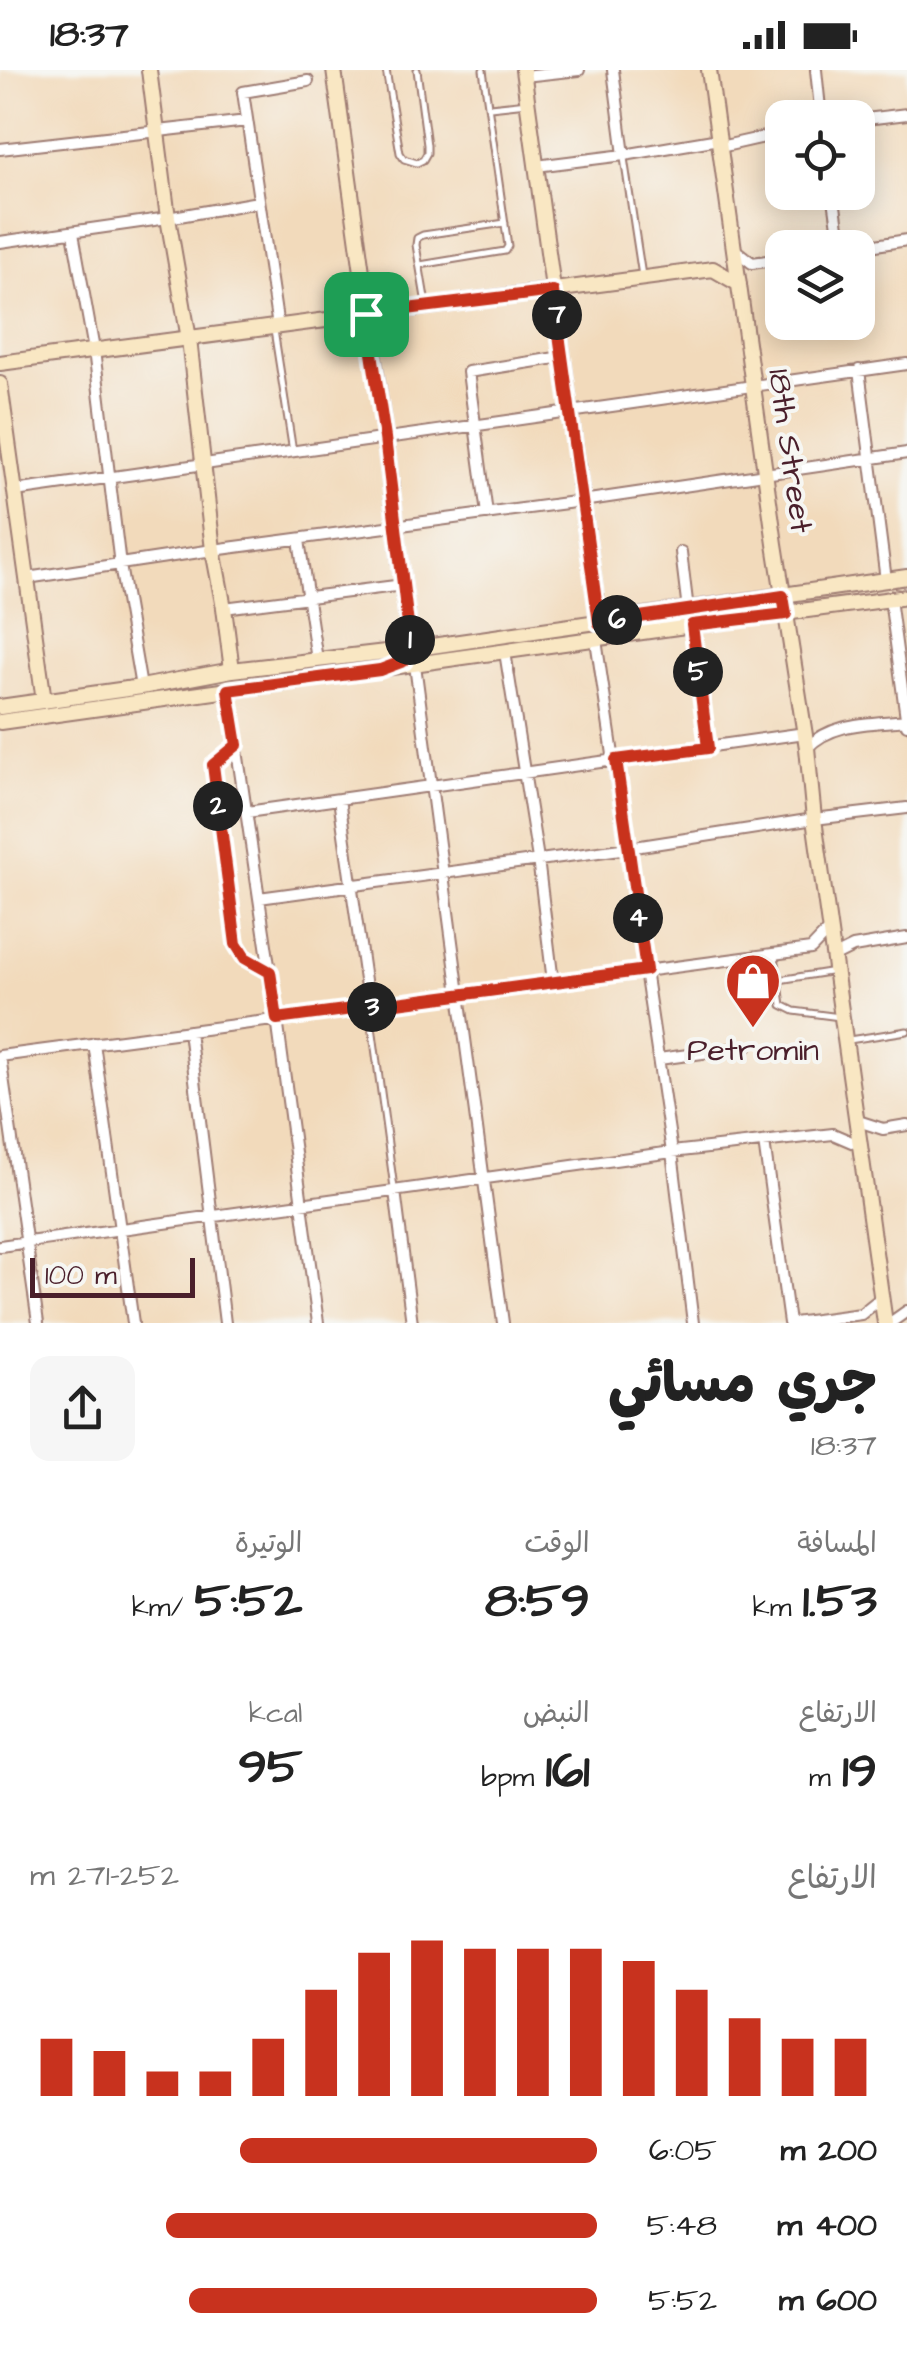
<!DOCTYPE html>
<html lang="ar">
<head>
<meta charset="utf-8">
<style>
  :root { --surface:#fff; --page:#f6f6f6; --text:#222; --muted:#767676; --accent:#c8321e }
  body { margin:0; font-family:"Architects Daughter","Playpen Sans Arabic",sans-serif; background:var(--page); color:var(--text); direction:rtl; height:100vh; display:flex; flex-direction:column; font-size:38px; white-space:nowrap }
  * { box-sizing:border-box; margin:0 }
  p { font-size:32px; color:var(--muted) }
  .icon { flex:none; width:55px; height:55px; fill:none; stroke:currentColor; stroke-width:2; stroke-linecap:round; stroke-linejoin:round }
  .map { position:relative; height:1253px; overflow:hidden; direction:ltr }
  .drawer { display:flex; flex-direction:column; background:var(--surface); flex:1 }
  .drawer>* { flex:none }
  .tools { position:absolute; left:765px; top:30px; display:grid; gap:20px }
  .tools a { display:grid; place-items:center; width:110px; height:110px; border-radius:20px; background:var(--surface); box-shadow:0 5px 25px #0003; font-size:50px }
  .scale { position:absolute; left:30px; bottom:25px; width:165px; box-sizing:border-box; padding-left:10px; border:5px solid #4a1f2b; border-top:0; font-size:28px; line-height:35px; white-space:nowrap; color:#4a1f2b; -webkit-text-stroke:8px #f6f6f2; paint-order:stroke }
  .pin { position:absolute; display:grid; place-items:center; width:85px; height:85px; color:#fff; margin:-42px; border-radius:20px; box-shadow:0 5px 15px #0006 }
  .km { position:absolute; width:50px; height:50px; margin:-25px; border-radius:50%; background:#222; color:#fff; font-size:28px; line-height:50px; text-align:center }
  .round { display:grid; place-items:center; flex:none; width:105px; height:105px; border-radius:20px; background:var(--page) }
  .head { display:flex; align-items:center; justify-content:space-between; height:170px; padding:0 30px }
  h1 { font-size:55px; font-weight:800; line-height:75px }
  .stats { display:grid; grid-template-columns:repeat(3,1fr); gap:15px; height:170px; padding:10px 30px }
  .stats div { display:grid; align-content:center }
  .stats b { font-size:50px; font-weight:800 }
  .stats small { font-size:28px; font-weight:400 }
  .stats p { font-size:28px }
  .chart { height:280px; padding:20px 30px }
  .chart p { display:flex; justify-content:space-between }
  .chart svg { width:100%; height:180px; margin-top:10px; stroke:var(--accent); stroke-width:6 }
  ul { padding:0 30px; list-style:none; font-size:32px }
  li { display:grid; grid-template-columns:160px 120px 1fr; align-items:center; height:75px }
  li i { height:25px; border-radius:12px; background:var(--accent) }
  .status { display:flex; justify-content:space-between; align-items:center; height:70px; padding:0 50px; background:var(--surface); direction:ltr }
  .status svg { height:28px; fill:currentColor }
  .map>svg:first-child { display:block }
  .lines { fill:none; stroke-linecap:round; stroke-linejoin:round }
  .lane-casing { stroke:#9e7c73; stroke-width:9 }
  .street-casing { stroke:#9e7c73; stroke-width:14 }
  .secondary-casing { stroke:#9e7c73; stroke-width:18 }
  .lane { stroke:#fff; stroke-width:5 }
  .street { stroke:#fff; stroke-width:10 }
  .secondary { stroke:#f9e7c3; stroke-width:14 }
  .route-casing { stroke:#fff; stroke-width:20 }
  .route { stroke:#c8321e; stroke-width:12 }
  .labels { text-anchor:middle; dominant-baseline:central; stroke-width:8; stroke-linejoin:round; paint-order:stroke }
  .street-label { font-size:32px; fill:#4a1f2b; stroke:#f6f6f2 }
  .poi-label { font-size:32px; fill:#4a1f2b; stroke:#f6f6f2 }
</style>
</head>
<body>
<div class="status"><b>18:37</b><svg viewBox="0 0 49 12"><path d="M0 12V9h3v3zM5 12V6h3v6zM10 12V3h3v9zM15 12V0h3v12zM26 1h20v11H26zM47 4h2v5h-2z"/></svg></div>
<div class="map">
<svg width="907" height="1253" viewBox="0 0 907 1253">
  <rect width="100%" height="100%" fill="#f6f6f2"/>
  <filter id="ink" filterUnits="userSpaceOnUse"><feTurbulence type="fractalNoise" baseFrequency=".01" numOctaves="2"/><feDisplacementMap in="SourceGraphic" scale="20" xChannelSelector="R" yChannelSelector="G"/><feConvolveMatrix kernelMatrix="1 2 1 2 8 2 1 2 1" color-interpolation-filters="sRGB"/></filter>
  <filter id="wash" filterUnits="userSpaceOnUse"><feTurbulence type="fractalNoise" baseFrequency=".0048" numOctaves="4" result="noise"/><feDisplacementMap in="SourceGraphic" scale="40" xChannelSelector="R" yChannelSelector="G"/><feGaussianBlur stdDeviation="2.25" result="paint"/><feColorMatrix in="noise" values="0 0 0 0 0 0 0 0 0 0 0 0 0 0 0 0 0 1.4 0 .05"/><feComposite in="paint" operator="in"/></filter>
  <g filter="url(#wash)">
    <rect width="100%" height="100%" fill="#f2dabb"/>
  </g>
  <g filter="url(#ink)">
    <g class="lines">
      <g class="lane-casing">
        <path id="lane" d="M386,0l14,83 4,6 13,4 6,-3 4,-7v-8l-10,-75
          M490,37l37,-4
          M624,88l18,118
          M420,195l85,-14 3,-5 -25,-176
          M426,234l-10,-59 1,-7 6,-3 82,-12
          M274,260l19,122
          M775,886l7,49 12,6 46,6
          M779,910l56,-9
          M370,941l24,177
          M849,970l58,-9"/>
      </g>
      <g class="street-casing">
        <path id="street" d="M613,0l11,85
          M816,0l5,48
          M524,6l55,-6
          M858,50l49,-6
          M720,77l62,-14
          M0,79l247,-28
          M536,96l88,-11 95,-16
          M833,122l8,56
          M73,163l21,117 26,215 21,122
          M0,172l168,-24 90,-16
          M857,178l50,-8
          M734,179l18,14 30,-4
          M278,257l-35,-235 65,-11
          M859,300l27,210
          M15,421l892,-127
          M487,444l-19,-142 94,-15
          M299,470l18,120
          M681,482l7,58
          M27,508l186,-28 369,-49 325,-48
          M890,529l17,126
          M224,538l179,-23
          M691,555l17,123
          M596,570l76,512 21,171
          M505,582l33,207 15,123
          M415,595l88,658
          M228,620l49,329 41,304
          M237,675l-24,20 23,179 9,14 25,14
          M807,678c25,-27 66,-24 100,-28
          M339,729l30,209
          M247,742l558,-79
          M259,828l369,-50 186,-29 93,-11
          M835,886l18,-9 54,-9
          M189,961l36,292
          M94,973l39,280
          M0,986l811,-107 19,-20
          M0,986l38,267
          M659,989l87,-12
          M858,1051l25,8 24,-4
          M764,1072l25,181
          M395,1121l17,132
          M0,1176l672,-94 161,-18 28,12
          M794,1253l67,-9 20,-16
          M890,1253l17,-12"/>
      </g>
      <g class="secondary-casing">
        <path id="secondary" d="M149,0l19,148 21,121 24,211 11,58 8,62
          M334,0l51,368 26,211 -2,4
          M523,0l76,553
          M709,0l66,474 32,204 7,71 71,504
          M0,293l713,-94 26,15
          M0,314l44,317
          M0,637l141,-20 91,-17 179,-21 496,-72
          M0,652l678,-95 229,-30"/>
      </g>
      <use href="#lane" class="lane"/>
      <use href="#street" class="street"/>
      <use href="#secondary" class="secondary"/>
    </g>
  </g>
  <g class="lines" filter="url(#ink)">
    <g class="route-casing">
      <path id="route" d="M553,221l46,332 184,-27 3,18 -94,11 16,123 -92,12 30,210 -369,49 -7,-47 -25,-14 -9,-14 -23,-179 24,-20 -9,-55 152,-20 24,-9 7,-12 -26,-211 -19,-124z"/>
    </g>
    <use href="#route" class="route"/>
  </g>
  <defs>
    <g id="shop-pin" transform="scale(2.875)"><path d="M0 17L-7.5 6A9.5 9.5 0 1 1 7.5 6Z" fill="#c8321e" stroke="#f6f6f2"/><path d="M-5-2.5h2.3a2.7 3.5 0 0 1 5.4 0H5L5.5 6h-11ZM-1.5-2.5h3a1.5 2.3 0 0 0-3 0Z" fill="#fff"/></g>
  </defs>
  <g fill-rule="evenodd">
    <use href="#shop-pin" x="753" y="911"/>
  </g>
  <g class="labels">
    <g class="street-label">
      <text transform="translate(790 381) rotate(82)">18th Street</text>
    </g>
    <g class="poi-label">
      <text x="753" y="980">Petromin</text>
    </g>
  </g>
</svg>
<div class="tools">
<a><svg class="icon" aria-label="locate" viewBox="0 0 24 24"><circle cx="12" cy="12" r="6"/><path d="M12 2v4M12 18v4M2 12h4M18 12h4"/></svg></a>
<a><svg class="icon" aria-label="layers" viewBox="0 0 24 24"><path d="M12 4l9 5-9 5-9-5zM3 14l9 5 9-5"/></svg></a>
</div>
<div class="scale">100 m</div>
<div class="pin" style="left:366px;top:244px;background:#1e9e55"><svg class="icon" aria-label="arrive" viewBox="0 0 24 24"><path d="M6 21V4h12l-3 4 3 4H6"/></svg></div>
<b class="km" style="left:410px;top:570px">1</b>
<b class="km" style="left:218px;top:736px">2</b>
<b class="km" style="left:372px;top:937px">3</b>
<b class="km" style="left:638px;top:848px">4</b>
<b class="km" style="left:698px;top:602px">5</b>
<b class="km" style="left:617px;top:550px">6</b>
<b class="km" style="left:557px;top:245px">7</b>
</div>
<section class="drawer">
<div class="head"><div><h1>جري مسائي</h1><p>18:37</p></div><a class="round"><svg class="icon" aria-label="share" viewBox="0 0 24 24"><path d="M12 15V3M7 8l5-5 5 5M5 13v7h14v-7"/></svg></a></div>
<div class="stats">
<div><p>المسافة</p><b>1.53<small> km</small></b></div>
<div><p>الوقت</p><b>8:59</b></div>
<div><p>الوتيرة</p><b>5:52<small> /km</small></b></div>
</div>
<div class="stats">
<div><p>الارتفاع</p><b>19<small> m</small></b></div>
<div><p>النبض</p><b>161<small> bpm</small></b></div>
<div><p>kcal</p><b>95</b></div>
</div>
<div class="chart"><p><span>الارتفاع</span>252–271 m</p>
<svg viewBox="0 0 160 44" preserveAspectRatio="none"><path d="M5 44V30M15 44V33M25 44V38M35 44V38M45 44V30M55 44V18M65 44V9M75 44V6M85 44V8M95 44V8M105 44V8M115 44V11M125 44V18M135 44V25M145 44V30M155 44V30"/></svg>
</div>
<ul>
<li><b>200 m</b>6:05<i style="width:63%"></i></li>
<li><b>400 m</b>5:48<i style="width:76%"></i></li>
<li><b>600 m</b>5:52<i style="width:72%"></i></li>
</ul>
</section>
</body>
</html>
